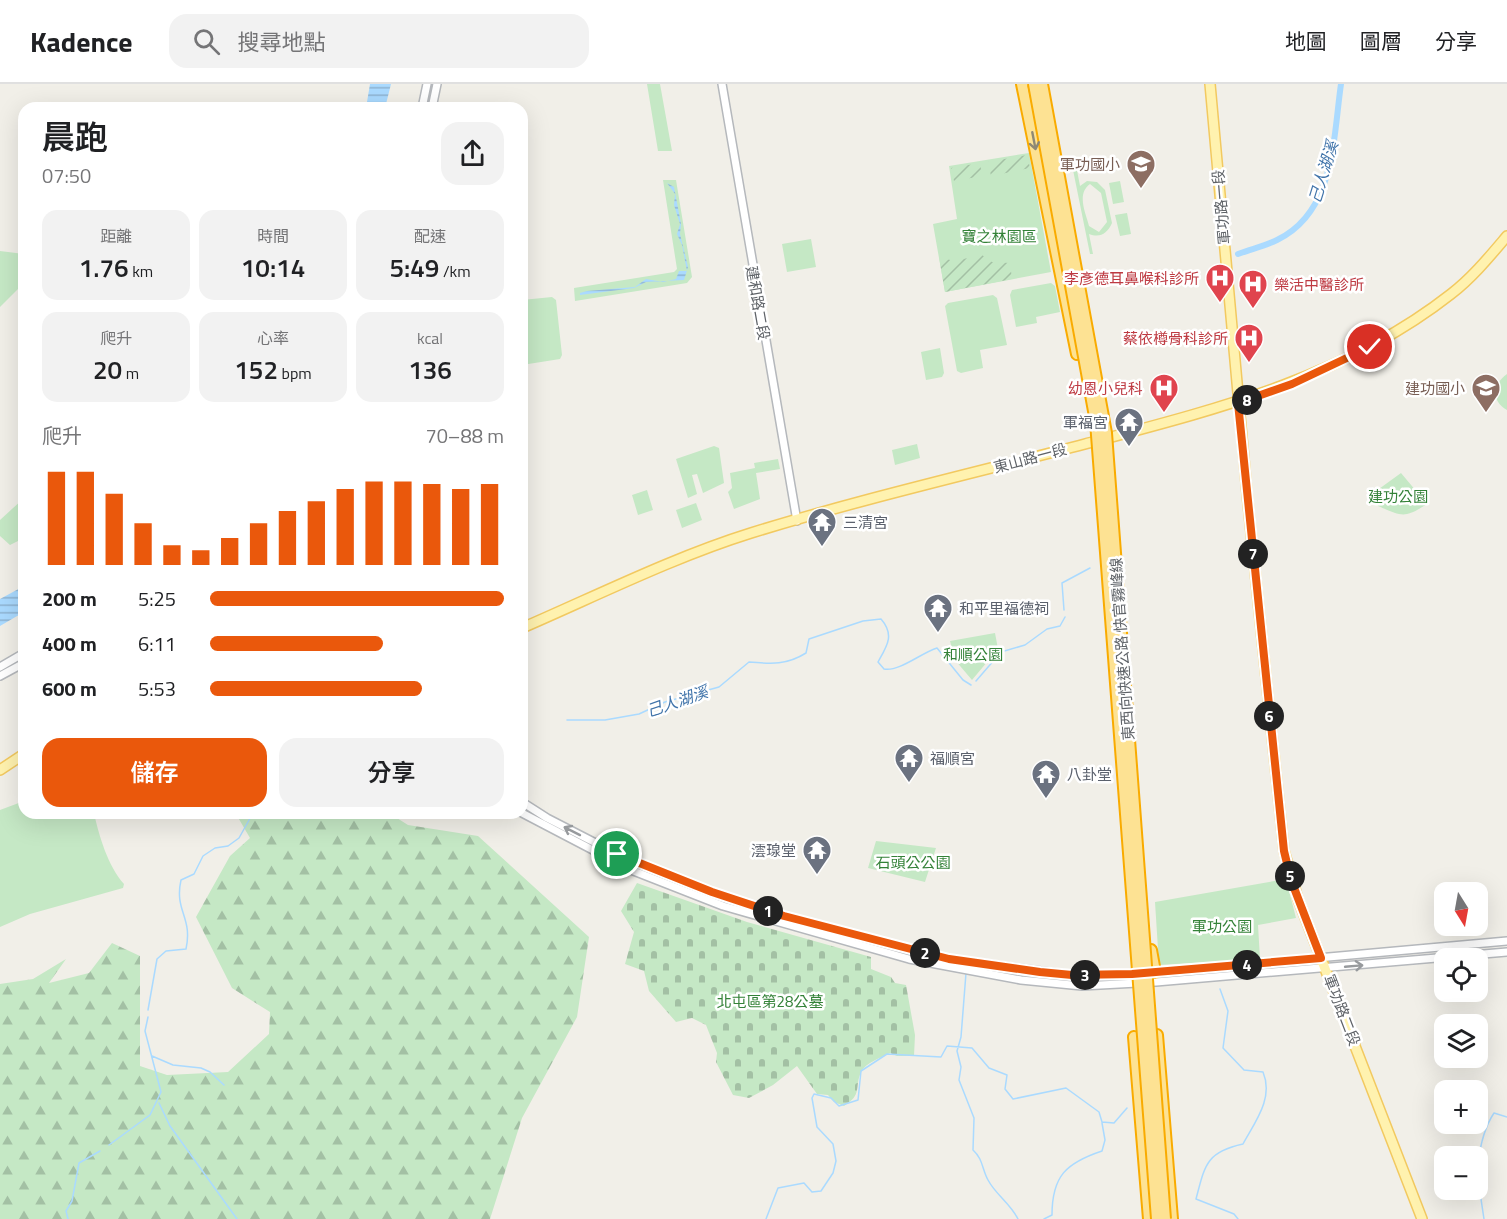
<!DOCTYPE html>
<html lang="zh-TW">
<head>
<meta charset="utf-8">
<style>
  :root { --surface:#fff; --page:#f2f2f2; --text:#202124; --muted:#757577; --line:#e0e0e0; --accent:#ea580c }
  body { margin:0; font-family:"Titillium Web","Noto Sans TC",sans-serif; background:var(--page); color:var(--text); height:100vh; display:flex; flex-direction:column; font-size:22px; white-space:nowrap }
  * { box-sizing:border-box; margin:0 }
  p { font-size:20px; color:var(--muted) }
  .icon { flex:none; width:33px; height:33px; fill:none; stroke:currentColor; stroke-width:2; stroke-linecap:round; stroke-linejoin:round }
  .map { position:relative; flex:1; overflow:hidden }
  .drawer { position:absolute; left:18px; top:18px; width:510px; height:717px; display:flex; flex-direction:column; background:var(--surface); border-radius:18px; box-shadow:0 6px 24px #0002 }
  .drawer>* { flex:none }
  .needle { width:39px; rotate:169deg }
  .fabs { position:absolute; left:1434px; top:798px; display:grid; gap:12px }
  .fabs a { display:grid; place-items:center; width:54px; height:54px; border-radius:12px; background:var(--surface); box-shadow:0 6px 24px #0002; font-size:30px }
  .pin { position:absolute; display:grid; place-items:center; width:51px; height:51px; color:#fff; margin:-26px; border:3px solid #fff; border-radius:50%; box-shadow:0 2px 6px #0007 }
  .km { position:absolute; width:30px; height:30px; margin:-15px; border-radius:50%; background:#222; color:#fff; font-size:16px; line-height:30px; text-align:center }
  .round { display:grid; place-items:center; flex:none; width:63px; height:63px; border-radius:18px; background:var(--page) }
  .overview { display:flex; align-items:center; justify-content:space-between; height:102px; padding:0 24px }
  h1 { font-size:33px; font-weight:600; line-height:45px }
  .stats { display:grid; grid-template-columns:repeat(3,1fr); gap:9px; height:102px; padding:6px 24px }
  .stats div { display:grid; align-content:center; border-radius:15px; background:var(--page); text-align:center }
  .stats b { font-size:26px; font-weight:600 }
  .stats small { font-size:16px; font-weight:400 }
  .stats p { font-size:16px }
  .chart { height:168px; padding:12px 24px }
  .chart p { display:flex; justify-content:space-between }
  .chart svg { width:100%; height:108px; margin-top:6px; stroke:var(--accent); stroke-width:6 }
  .primary-button { display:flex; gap:12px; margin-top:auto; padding:12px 24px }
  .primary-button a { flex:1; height:69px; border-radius:18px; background:var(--accent); color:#fff; font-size:24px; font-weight:600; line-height:69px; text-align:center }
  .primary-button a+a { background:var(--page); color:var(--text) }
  ul { padding:0 24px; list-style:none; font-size:20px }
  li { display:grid; grid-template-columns:96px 72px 1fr; align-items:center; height:45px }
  li i { height:15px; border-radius:8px; background:var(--accent) }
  header { display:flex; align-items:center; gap:36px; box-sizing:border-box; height:84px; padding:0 30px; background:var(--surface); border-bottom:2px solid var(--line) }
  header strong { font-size:28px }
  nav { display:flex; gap:33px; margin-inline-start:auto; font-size:21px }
  .search { width:420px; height:54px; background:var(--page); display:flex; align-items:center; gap:15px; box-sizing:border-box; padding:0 21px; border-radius:18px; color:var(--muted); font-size:22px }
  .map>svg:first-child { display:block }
  .green { fill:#c5e8c5; fill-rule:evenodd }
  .forest { fill:url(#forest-firs) }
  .cemetery { fill:url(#cemetery-stones) }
  .garden { fill:url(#garden-furrows) }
  .water { fill:url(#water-rules) }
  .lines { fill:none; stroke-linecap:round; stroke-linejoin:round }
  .stream { stroke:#aadaff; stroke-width:1.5 }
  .canal { stroke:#aadaff; stroke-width:6 }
  .minor-casing { stroke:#b5b8bc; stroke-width:10 }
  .major-casing { stroke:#f2c960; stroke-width:12 }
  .highway-casing { stroke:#f9ab00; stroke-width:14 }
  .minor { stroke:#fff; stroke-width:7 }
  .major { stroke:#fff2af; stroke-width:9 }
  .highway { stroke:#fde293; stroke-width:10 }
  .highway-bridge-casing { stroke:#f9ab00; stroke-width:14; stroke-linecap:butt }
  .highway-bridge { stroke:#fde293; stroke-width:10 }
  .oneway { stroke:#8e8975 }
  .oneway2 { stroke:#979a9d }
  .route-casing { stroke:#fff; stroke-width:12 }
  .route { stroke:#ea580c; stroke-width:8 }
  .labels { text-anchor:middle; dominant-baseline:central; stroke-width:5; stroke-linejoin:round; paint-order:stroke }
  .education-label { font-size:15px; fill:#785e54; stroke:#fff; text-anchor:end }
  .street-label { font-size:15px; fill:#5f6368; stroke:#fff }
  .park-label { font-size:15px; fill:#348238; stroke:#fff }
  .health-label { font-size:15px; fill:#be3a42; stroke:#fff; text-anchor:end }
  .worship-label { font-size:15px; fill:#5b616d; stroke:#fff; text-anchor:start }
  .water-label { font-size:16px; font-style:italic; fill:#4174aa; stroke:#fff }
</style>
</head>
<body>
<header>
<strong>Kadence</strong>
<div class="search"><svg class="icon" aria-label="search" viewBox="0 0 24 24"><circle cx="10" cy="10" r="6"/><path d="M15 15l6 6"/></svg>搜尋地點</div>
<nav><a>地圖</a><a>圖層</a><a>分享</a></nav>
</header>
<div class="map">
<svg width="1507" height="1135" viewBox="0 0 1507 1135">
  <defs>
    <pattern id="forest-firs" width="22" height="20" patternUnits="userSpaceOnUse" patternTransform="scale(1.5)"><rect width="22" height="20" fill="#c5e8c5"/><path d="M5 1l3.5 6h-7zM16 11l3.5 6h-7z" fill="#a3c0a4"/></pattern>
    <pattern id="cemetery-stones" width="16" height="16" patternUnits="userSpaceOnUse" patternTransform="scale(1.5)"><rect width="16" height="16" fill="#c5e8c5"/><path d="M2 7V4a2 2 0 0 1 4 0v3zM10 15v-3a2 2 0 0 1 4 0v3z" fill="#a3c0a4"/></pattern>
    <pattern id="garden-furrows" width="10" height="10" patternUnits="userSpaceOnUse" patternTransform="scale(1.5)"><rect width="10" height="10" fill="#c5e8c5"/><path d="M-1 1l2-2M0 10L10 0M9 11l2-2" fill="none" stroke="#a3c0a4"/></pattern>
    <pattern id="water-rules" width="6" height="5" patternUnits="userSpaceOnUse" patternTransform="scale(1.5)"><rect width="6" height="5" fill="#aadaff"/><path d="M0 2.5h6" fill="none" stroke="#8eb4d2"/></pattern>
  </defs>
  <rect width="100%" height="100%" fill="#f1efe8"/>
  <path class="green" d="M647,0h13l12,67h-14z
    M1029,69l22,119 -106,20 -12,-68 24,-5 -8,-53z
    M1072,81h4l4,21 7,-5 10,1 8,8 7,33c-5,11 -12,15 -23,11l4,20h-3zM1090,100l11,9 6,29 -8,10 -10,-6c-3,-13 -13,-32 1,-42z
    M663,96h13l16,97 -5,6 -112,18 -1,-13 100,-16 3,-3z
    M1120,97l4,21 -11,2 -4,-21z
    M1127,129l4,21 -11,2 -5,-21z
    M811,155l5,28 -29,5 -5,-28z
    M0,167l24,3v29l-24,24z
    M1051,199l4,3 5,26 -24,5 1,6 -21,4 -6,-32 2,-5z
    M993,211l4,3 10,47 -27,5 3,18 -22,5 -4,-2 -12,-65 3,-3z
    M552,213l4,3 6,55 -2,4 -38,6v-65z
    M940,264l4,25 -2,4 -16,3 -5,-28z
    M1507,290v36c-17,-10 -14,-26 0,-36z
    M917,360l3,14 -25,7 -3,-15z
    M714,362l5,2 5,35 -21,10 -6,-19 -5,1 5,19 -9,4 -12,-39z
    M778,375l2,10 -24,4 4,26 -26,10 -6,-17 4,-4 -2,-15 25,-5 -1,-5z
    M1401,389l26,31c-23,15 -25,12 -49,2l-6,-12z
    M647,406l6,20 -15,5 -6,-20z
    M24,414v40l-14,7 -10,-9v-16z
    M696,419l6,17 -20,8 -6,-18z
    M995,549l3,16 -26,31 -17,-20 -5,-19z
    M24,717v12h70c5,23 14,53 30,71l-1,4 -93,26 -30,13v-117z
    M876,757l60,7 -11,34 -57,-14z
    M1286,795l10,39 -38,7 2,34 -101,6 -4,-63z"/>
  <path class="forest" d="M221,729h168l19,12 70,11 111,101 -12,80 -55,101 -32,101h-490v-235l33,-5 33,-20 -17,24 40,-10 23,-30 28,13v110l27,9 61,-3 41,-38 1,-22 -38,-24 -36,-71 34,-61 20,-18 -14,-24z"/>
  <path class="cemetery" d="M637,799l110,39 124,35v12l20,8 4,6 11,2 9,50 -1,21h-17l-7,-3c-9,5 -24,9 -29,19 -7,16 2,22 -17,34l-10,-4 -6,-7 -11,-1 -20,-28 -24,19 -24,13 -16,-3 -17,-33 1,-9 -11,-28 -14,-7 -16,4 -27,-31 -5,-20 -19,-7 9,-32 -13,-21z"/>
  <path class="garden" d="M1027,71l3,13 -39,8 -3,-14z
    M980,79l2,13 -28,5 -3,-13z
    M982,171l10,7 18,1 2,16 -67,13 -6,-35 15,4z"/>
  <path class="water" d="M370,0h21l-6,24h-19z
    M667,99l7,4 7,37 -1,10 8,33 -4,13 -38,2 -12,6 -54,7v-2l7,-2 48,-4 11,-8 17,3 13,-3 3,-8h8l-5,-26 -5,-11 3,-10 -6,-19 1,-11z
    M24,502v26l-24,14v-27z"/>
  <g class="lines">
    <path class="stream" d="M1064,526l-2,-27 28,-15
      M976,597l25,-29 24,-7 22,-16 13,-3 5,-9
      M567,636h38l34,-6 26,-12 54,-15 30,-25c23,2 38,3 57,-9l3,-14 54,-18 18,-2c14,16 6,27 -3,43l6,7c15,3 37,-16 53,-21l26,32 8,5
      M966,889l-5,64 -4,14 4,16 -2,13 15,38 -1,32c10,9 9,19 15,30 8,15 22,23 30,39
      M1220,905l8,22 -5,37 21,22 19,2c11,26 -8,50 -20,72 -37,8 -38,21 -47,55l38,15 4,5
      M148,926l9,-51 9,-8 20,-2c7,-32 -12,-38 -5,-69l13,-6 9,-18 12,-8 13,-2 11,-8 14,-25
      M152,972l21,9 28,3 9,4 14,13
      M159,1019l11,23 67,93
      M109,1061l41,-30 11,-23 -16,-61 3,-14
      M1478,1080c2,-18 6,-36 16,-51l13,4
      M1478,1095l6,40
      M68,1135l-2,-8 6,-10 7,-38 21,-12
      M766,1135l12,-31 26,-5 8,9 9,-1 12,-18 3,-12 -3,-17 -16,-17 -5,-29 2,-4 17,4 8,8 19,-6 3,-29 26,-17 54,3 6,-11 25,2 17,20 18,7 -2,14 8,10 53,-11 33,24 3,10 12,1 13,-15
      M1044,1135l8,-4c0,-39 14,-52 50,-64l3,-11 -3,-17"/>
    <path class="canal" d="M1238,170c13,-5 27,-8 39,-14 58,-28 56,-101 64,-156"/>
    <g class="minor-casing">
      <path id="minor" d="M722,0l75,437
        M422,24l5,-24
        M432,24l5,-24
        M0,583l24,-14
        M0,592l24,-13
        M522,718l25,16 70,36 95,38 72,24 165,43 123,16 68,-1
        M522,729l109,57 92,36 186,53 112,21 61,6 74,-4 351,-30
        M1151,889l356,-32"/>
    </g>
    <g class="major-casing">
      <path id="major" d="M1210,0l37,409 37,358 14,48 124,320
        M522,544c74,-32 152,-71 229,-95 110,-34 223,-60 334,-89 129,-34 259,-66 366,-150 21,-16 39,-38 56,-58
        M0,686l24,-16"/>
    </g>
    <g class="highway-casing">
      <path id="highway" d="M1022,0l55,270
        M1151,866l4,22
        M1157,951l15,184
        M1134,953l15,182"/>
    </g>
    <use href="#minor" class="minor"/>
    <use href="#major" class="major"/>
    <use href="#highway" class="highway"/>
    <g class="highway-bridge-casing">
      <path id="highway-bridge" d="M1034,0l62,338 61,797
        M1042,0l64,349 59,786"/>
    </g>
    <use href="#highway-bridge" class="highway-bridge"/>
  </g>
  <defs><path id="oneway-shaft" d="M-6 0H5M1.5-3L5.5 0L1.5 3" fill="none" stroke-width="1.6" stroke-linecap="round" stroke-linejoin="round" transform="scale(1.5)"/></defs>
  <use class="oneway" href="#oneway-shaft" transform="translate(1034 57) rotate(79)"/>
  <g class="oneway2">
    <use href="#oneway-shaft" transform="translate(572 747) rotate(-153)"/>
    <use href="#oneway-shaft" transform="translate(1354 882) rotate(-5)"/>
  </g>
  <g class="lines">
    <g class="route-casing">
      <path id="route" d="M617,770l95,38 72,24 165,43 91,13 32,3 60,-1 189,-16 -30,-78 -7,-29 -46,-448 54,-19 78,-37"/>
    </g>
    <use href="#route" class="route"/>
  </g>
  <defs>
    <g id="school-pin" transform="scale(1.5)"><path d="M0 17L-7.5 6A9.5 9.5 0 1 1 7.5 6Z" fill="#8d6e63" stroke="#fff"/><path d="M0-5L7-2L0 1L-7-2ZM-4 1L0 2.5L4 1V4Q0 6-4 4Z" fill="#fff"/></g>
    <g id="hospital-pin" transform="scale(1.5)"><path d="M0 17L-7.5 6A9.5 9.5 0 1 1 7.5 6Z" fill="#e0444e" stroke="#fff"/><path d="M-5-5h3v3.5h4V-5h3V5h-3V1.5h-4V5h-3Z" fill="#fff"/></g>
    <g id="temple-pin" transform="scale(1.5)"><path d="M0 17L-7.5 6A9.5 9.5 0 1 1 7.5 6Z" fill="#6b7280" stroke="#fff"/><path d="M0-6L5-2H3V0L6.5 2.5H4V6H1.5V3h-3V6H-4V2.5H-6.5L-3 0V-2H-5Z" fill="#fff"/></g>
  </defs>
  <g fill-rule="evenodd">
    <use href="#school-pin" x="1141" y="80"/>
    <use href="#hospital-pin" x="1220" y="194"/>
    <use href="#hospital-pin" x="1253" y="200"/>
    <use href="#hospital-pin" x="1249" y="254"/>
    <use href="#hospital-pin" x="1164" y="304"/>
    <use href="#school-pin" x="1486" y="304"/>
    <use href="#temple-pin" x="1129" y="338"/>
    <use href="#temple-pin" x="822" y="438"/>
    <use href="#temple-pin" x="938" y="524"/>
    <use href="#temple-pin" x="909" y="674"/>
    <use href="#temple-pin" x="1046" y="690"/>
    <use href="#temple-pin" x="817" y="766"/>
  </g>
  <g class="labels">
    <g class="education-label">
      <text x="1120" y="80">軍功國小</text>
      <text x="1465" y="304">建功國小</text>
    </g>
    <g class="street-label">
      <text transform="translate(1221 123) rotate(-95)">軍功路一段</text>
      <text transform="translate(758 219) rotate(80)">建和路二段</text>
      <text transform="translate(1030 374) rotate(-15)">東山路一段</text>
      <text transform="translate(1122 565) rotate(-94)">東西向快速公路 快官霧峰線</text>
      <text transform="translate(1342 926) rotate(69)">軍功路二段</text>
    </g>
    <g class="park-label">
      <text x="999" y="152">寶之林園區</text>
      <text x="1398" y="412">建功公園</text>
      <text x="973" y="570">和順公園</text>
      <text x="913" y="778">石頭公公園</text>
      <text x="1222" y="842">軍功公園</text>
      <text x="770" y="917">北屯區第28公墓</text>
    </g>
    <g class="health-label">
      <text x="1199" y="194">李彥德耳鼻喉科診所</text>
      <text x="1274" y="200" text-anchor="start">樂活中醫診所</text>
      <text x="1228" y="254">蔡依樽骨科診所</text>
      <text x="1143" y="304">幼恩小兒科</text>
    </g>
    <g class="worship-label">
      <text x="1108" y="338" text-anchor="end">軍福宮</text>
      <text x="843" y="438">三清宮</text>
      <text x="959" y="524">和平里福德祠</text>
      <text x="930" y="674">福順宮</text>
      <text x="1067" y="690">八卦堂</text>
      <text x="796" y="766" text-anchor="end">澐瑔堂</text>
    </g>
    <g class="water-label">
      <text transform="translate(1323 88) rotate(-73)">己人湖溪</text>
      <text transform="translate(677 617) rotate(-19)">己人湖溪</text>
    </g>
  </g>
</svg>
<div class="fabs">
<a><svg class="needle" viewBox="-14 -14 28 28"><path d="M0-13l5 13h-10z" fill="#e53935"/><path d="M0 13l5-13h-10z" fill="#757577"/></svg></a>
<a><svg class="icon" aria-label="locate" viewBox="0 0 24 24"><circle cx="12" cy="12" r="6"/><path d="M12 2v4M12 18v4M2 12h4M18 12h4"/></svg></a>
<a><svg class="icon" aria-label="layers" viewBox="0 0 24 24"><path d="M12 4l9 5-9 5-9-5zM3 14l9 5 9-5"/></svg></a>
<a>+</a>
<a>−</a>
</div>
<div class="pin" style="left:617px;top:770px;background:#1e9e55"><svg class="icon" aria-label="arrive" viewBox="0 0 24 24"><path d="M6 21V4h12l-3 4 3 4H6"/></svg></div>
<div class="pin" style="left:1370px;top:263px;background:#d93025"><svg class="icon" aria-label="check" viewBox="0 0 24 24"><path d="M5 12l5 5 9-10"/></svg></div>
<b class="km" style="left:768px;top:827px">1</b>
<b class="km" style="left:925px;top:869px">2</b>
<b class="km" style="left:1085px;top:891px">3</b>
<b class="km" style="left:1247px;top:881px">4</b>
<b class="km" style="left:1290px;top:792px">5</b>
<b class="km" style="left:1269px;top:632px">6</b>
<b class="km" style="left:1253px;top:470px">7</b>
<b class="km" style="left:1247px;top:316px">8</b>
<section class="drawer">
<div class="overview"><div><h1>晨跑</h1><p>07:50</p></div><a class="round"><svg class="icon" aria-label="share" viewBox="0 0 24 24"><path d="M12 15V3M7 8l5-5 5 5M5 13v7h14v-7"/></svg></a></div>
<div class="stats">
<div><p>距離</p><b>1.76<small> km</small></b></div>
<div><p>時間</p><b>10:14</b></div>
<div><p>配速</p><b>5:49<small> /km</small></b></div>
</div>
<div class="stats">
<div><p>爬升</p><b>20<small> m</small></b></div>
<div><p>心率</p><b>152<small> bpm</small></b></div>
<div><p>kcal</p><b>136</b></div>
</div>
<div class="chart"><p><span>爬升</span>70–88 m</p>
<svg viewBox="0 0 160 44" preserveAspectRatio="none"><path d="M5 44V6M15 44V6M25 44V15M35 44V27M45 44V36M55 44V38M65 44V33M75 44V27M85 44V22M95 44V18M105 44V13M115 44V10M125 44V10M135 44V11M145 44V13M155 44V11"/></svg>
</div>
<ul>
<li><b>200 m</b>5:25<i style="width:100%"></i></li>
<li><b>400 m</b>6:11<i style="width:59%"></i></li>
<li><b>600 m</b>5:53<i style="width:72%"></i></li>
</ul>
<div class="primary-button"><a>儲存</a><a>分享</a></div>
</section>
</div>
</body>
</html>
